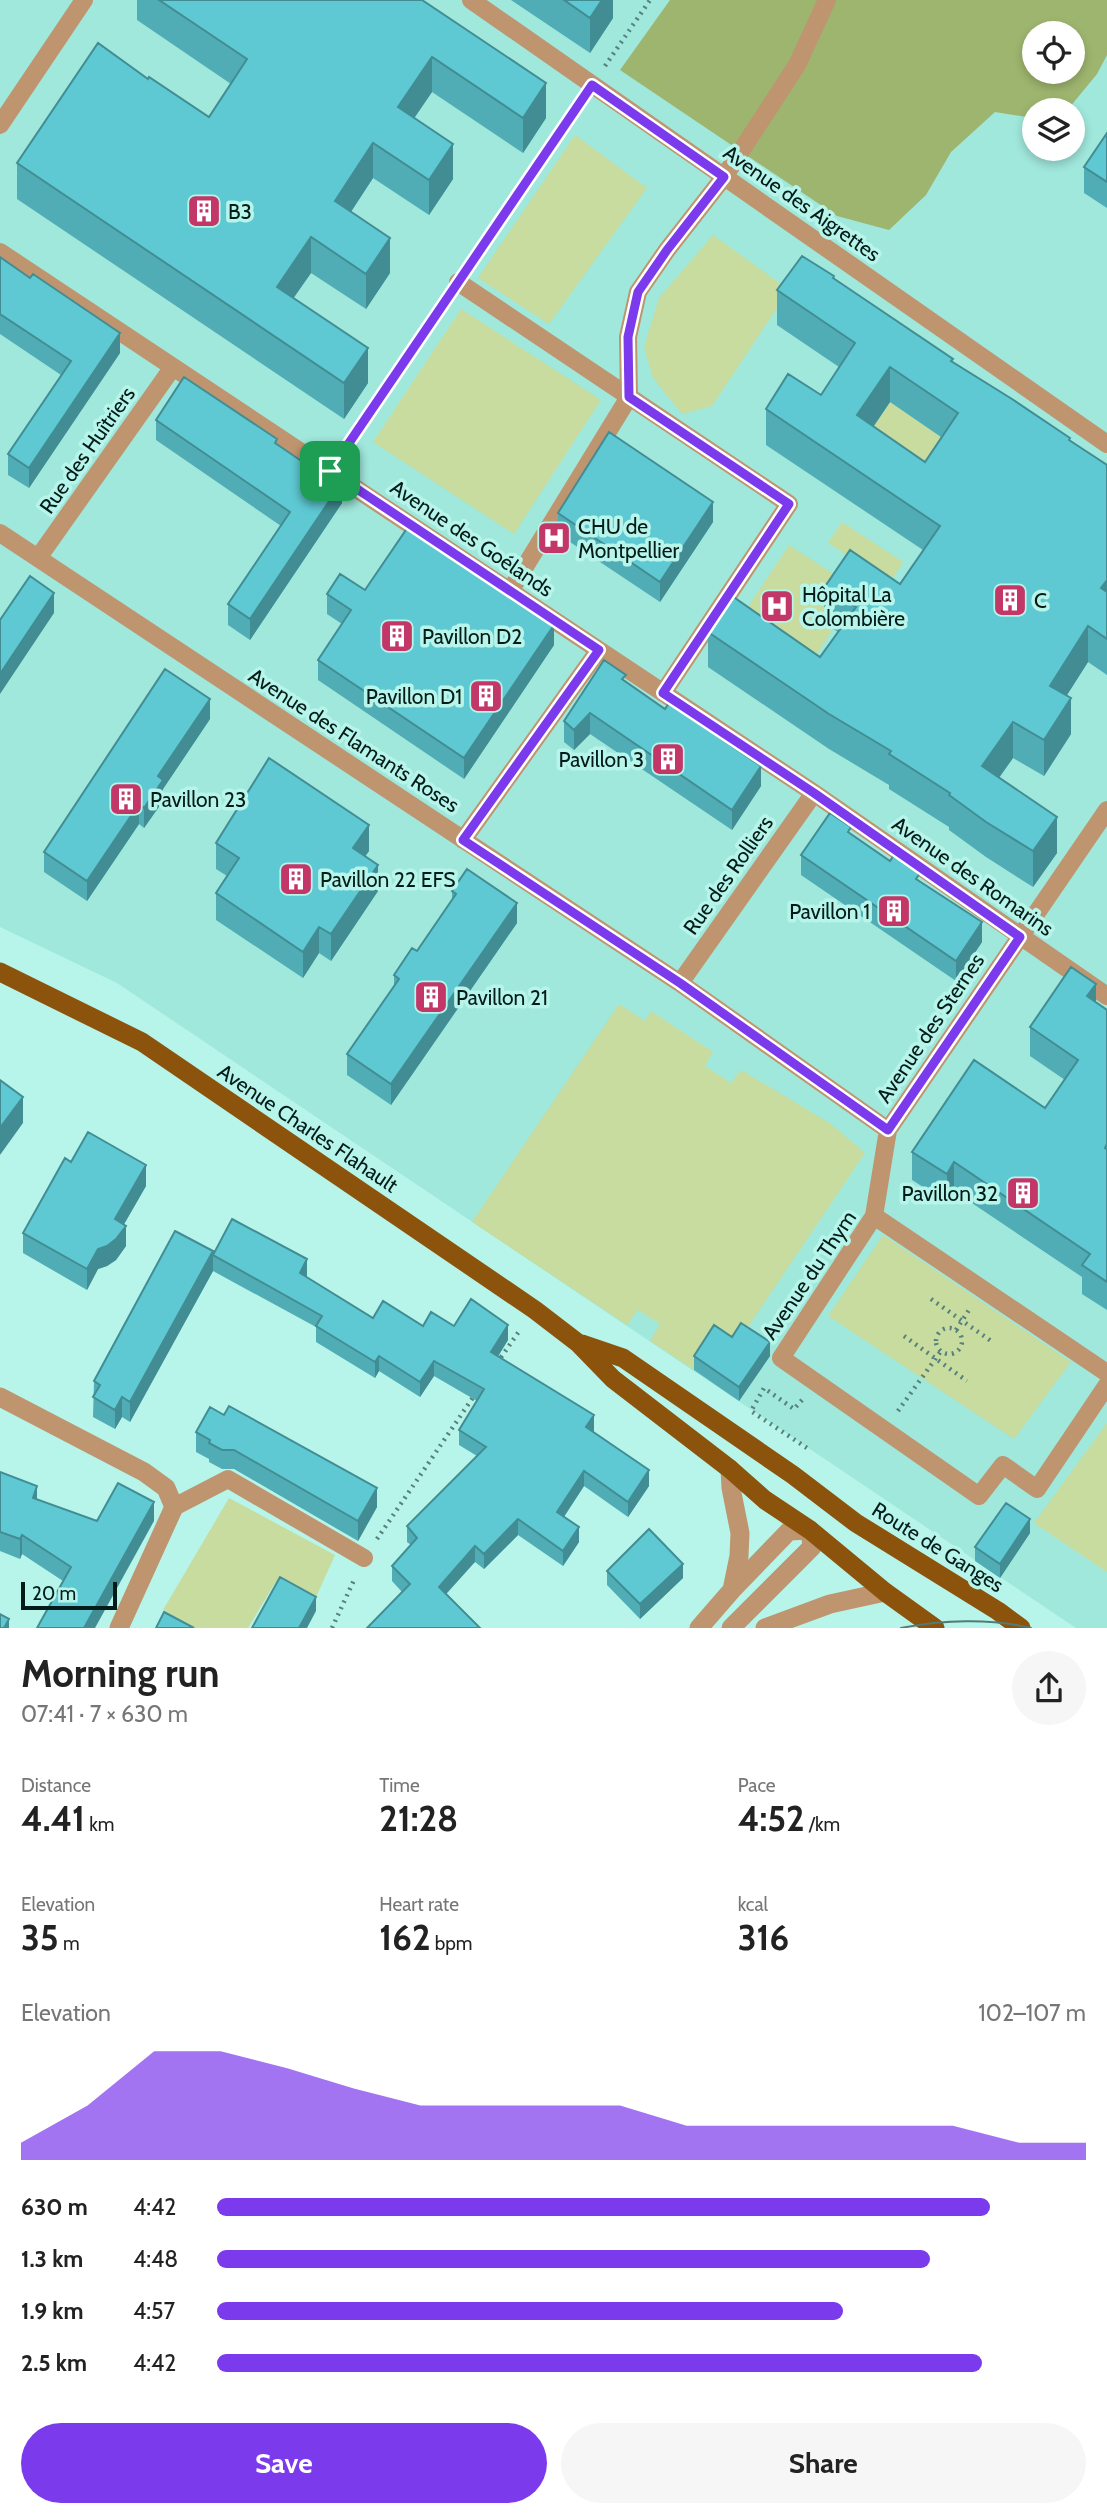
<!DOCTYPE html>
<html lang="en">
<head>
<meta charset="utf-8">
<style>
  :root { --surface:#fff; --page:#f6f6f6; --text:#222; --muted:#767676; --accent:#7c3aed }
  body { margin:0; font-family:Cabin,sans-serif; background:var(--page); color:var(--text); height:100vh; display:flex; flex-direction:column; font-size:26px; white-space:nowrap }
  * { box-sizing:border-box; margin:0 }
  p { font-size:23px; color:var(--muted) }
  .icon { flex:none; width:38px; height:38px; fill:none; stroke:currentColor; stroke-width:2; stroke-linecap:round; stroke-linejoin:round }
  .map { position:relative; height:1628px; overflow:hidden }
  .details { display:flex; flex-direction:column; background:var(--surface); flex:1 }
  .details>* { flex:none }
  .controls { position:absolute; left:1022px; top:21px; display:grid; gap:14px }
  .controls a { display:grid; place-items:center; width:63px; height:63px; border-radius:50%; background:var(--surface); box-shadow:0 4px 10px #0003; font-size:35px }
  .scale { position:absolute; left:21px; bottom:18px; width:96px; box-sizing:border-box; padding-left:7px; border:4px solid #031c19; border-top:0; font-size:19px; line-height:24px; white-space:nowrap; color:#031c19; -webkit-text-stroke:5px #b7f5eb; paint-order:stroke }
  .pin { position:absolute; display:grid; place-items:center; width:60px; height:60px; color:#fff; margin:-30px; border-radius:14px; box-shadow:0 4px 10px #0006 }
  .round { display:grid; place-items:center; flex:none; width:74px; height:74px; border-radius:37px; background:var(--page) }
  .overview { display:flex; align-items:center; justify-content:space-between; height:119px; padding:0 21px }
  h1 { font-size:38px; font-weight:700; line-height:52px }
  .stats { display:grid; grid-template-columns:repeat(3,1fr); gap:10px; height:119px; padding:7px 21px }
  .stats div { display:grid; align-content:center }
  .stats b { font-size:35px; font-weight:700 }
  .stats small { font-size:19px; font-weight:400 }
  .stats p { font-size:19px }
  .chart { height:196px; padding:14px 21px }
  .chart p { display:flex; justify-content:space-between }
  .chart svg { width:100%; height:126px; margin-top:7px; fill:var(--accent); opacity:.7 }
  .cta { display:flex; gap:14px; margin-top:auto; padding:14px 21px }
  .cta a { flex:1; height:80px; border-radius:42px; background:var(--accent); color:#fff; font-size:28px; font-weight:700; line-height:80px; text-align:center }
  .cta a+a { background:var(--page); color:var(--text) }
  ul { padding:0 21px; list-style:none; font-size:23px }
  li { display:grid; grid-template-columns:112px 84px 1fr; align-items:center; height:52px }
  li i { height:18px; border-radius:9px; background:var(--accent) }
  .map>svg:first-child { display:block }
  .built { fill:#a0e7dc; fill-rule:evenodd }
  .green { fill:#c7dc9e }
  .forest { fill:#9eb56f; fill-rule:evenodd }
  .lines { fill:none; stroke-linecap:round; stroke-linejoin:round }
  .path { stroke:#57817b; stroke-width:4.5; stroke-dasharray:2 5; stroke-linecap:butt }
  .service { stroke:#be956f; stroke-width:18 }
  .minor { stroke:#be956f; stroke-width:19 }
  .primary { stroke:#8c530c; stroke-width:19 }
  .tram { stroke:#527b75; stroke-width:2 }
  .wall { fill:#51adb5; fill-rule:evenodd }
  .shaded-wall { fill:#428d94 }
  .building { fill:#5ec9d3; stroke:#428d94; stroke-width:2; fill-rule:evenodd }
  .route-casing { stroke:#fff; stroke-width:14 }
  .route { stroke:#7c3aed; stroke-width:9 }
  .labels { text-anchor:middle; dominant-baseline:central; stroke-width:7; stroke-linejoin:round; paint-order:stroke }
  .street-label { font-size:21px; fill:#031c19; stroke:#b7f5eb }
  .poi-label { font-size:21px; fill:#031c19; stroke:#b7f5eb; text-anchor:start }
</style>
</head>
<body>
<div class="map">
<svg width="1107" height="1628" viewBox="0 0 1107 1628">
  <rect width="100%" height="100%" fill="#b7f5eb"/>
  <path class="built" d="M0,0h1107v1628h-31l-959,-645 -117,-56zM1034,33h39v39h-39zM1034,110h39v39h-39z"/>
  <path class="green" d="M575,135l72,53 -98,136 -71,-46z
    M713,235l76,55 -77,116 -30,8 -29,-36 -9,-31 15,-49z
    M461,309l140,91 -87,134 -141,-92z
    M890,402l68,47 -33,48 -68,-46z
    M842,522l61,40 -13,21 -62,-40z
    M789,545l61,40 -25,38 8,6 -32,50 -69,-48z
    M619,1004l26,17 6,-10 62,41 -8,14 26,17 10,-13 90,54 34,29 -133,198 -38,19 -44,-29 10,-17 -22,-14 -11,15 -155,-103z
    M883,1235l188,127 -57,77 -186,-123z
    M1107,1423v149l-73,-49z
    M229,1498l106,57 -22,49 -38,-21 -27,45h-53l-32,-18z"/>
  <path class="forest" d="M670,0h437v55l-10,19 -28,34 -35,2 -1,8 -38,-6 -44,40 -25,43 -37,35 -52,-14 -217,-146zM1034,33h39v39h-39z"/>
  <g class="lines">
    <path class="path" d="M605,66l45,-66
      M471,263l107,-158
      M343,451l102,-149
      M931,1299l63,44
      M936 1341a13 13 0 1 1 26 0a13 13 0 1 1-26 0Z
      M956,1330l13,-20
      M904,1336l63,45
      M497,1363l23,-33
      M802,1400l-8,9 -30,-21 -13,23 59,39
      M898,1411l43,-60
      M377,1539l99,-146
      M332,1628l22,-48"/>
    <path class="service" d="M471,0l636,444
      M0,125l84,-125
      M0,252l814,541 293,203
      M458,282l331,222 -126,189
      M0,533l680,450 208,147
      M38,558l135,-191
      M510,591l119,-194 -1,-60 10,-45 29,-42 57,-73 73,-112 30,-65
      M463,840l136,-190
      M680,983l134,-190
      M874,1216l14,-86 219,-320
      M1107,1373l-233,-157 -93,142 198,138 24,-31 34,24 70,-104
      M174,1507l54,-28 136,79"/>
    <path class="minor" d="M0,1397l144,75 22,16 8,19 -55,121
      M699,1628l33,-38 7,-34 1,-23 -9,-45 -1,-19
      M731,1628l81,-81 -2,-17 -21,1 -57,59
      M765,1628l65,-24 55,-12"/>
    <path class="primary" d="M0,972l142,70 393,268 43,33 35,36 117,90 35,31 45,30 75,62 50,36
      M582,1344l41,14 170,117 63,48 142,88 23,17"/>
    <path class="tram" d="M901,1628c41,-8 89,-10 130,0"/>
  </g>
  <path class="wall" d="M137,0h285l124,118 -23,35 -91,-61 -18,26 39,61 -24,36 -56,-37 -22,34 39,61 -24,36 -55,-36 -18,25 75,85 -24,36 -327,-220v-36l131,-84 61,38 22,-33 -94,-64z
    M511,0h102v18l-23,35z
    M1107,133v75l-23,-15v-26z
    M0,257l120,96 -91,135 -21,-13v-21l53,-79 -61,-41z
    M834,279l119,83 154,103v210l-19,-13 -22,34 5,38 -27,42 -31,-18 -14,20 58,75 -24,34 -47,-30 -37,-27v-3l-60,-38v-4l-60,-36 -121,-82v-35l112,25 18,-25 -14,-9v-35l76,-4 23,-34 -157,-105v-36l55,-14 18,-28 -62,-42v-35zM890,402l51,35 -16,25 -52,-35z
    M156,420l121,24 65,59 -92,137 -22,-15v-21l53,-78 -125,-86z
    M558,513l155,9 -53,80 -102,-68z
    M365,590l189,55 -90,134 -146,-99v-20l24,-36 -15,-10v-20z
    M626,682l135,104 -29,44 -142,-96 -16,16 -10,-8v-21z
    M210,719l-47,70v12l-19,27 -5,-4 -52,77 -43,-29v-20z
    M851,834l69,47 62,61 -26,39 -155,-106v-20z
    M216,843l153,8 -4,5 13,35 -47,70 -12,-8 -16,25 -87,-58v-27l11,-17 -11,-7z
    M452,891l65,32 -126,182 -44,-30v-21l47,-68v-11l23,-24 35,-50z
    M1096,1003l11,7v300l-25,-16v-17l-128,-86 -7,11 -35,-22v-28l133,-44 20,-28 -35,-24v-29z
    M71,1162l75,24 -22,38 2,22 -10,14 -9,6 -9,3 -11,21 -64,-37v-20z
    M213,1255l94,20 -1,2 67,41 50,8h31l54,14 -10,16 96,75 -1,1 56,54 -21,31 -44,-31 -20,31 15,25 -16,24 -45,-31 -34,34 -9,-7 -73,30 -10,-11v-15l19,-21 -4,-3v-16l70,-70 -18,-11v-15l18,-29 -43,-25 -14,21 -41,-26 -4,7 -59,-36v-15l-103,-56 -83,151 -8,-5 -7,12 -22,-12 1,-36z
    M732,1337l38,19 -31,45 -45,-31v-14z
    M196,1432l181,75 -19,34 -124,-72h-12l-13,-7v-3l-13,-7z
    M0,1472l37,28 60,21h57l-91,60 -41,-27 -2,5 -20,-8z
    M1030,1533l-30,45 -25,-17v-14z
    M607,1571l76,7 -43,41 -33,-34z"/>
  <path class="shaded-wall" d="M602,0h11v18l-23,35v-35z
    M432,57v35l-34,50v-35z
    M546,83v35l-23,35v-35z
    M373,143v35l-38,58v-35z
    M453,144v35l-24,36v-35z
    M311,237v36l-34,49v-35z
    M390,238v35l-24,36v-35z
    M120,333v20l-91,135v-20z
    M368,348v35l-24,36v-36z
    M890,367v35l-33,49v-36z
    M342,482v21l-92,137v-21z
    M713,502v20l-53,80v-20z
    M1107,580v35l-6,-27z
    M54,593v20l-54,81v-20z
    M554,625v20l-90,134v-21z
    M1088,626v36l-38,60v-36z
    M1071,698v36l-27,42v-36z
    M210,699v20l-47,70v12l-19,27v-20l14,-32z
    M590,713v21l-16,16v-20z
    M1013,722v36l-31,43v-35z
    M761,766v20l-29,44v-20z
    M139,804v20l-52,77v-20z
    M1057,817v36l-24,34v-36z
    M369,825v26l-16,23v-26z
    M378,865v26l-47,70v-27z
    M517,903v20l-126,182v-21z
    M982,922v20l-26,39v-20z
    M319,927v26l-16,25v-26z
    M1096,984v29l-9,-17z
    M23,1097v26l-23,32v-27z
    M954,1162v29l-7,11v-28z
    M146,1165v21l-31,54v-21z
    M126,1226v20l-10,14 -9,6 -9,3 -11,21v-21l11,-20z
    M213,1251v20l-83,151v-20z
    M307,1259v16l-7,13v-15z
    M508,1325v15l-17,28v-16z
    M770,1342v14l-31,45v-14z
    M379,1356v15l-4,7v-16z
    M434,1361v15l-14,21v-15z
    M122,1397v20l-7,12v-19z
    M594,1415v16l-8,12v-16z
    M649,1470v16l-21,31v-15z
    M584,1471v15l-27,41v-15z
    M37,1486v19l-4,-7z
    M377,1488v19l-19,34v-20z
    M154,1502v19l-59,107h-11z
    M518,1519v16l-34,34v-15z
    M1030,1519v14l-30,45v-14z
    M579,1527v15l-16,24v-15z
    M22,1535v19l-2,5v-20z
    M475,1546v16l-36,40v-15z
    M683,1564v14l-43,41v-15z
    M316,1597v14l-9,17h-8z
    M9,1619v9h-5z"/>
  <path class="building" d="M159,0h263l124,83 -23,35 -91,-61 -34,50 55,37 -24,36 -56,-37 -38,58 55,37 -24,36 -55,-37 -34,50 91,61 -24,35 -327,-220 81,-120 50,36 1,-2 60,40 38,-58z
    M564,0h38l-12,18z
    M1107,133v49l-23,-15z
    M802,256l32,20 -1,2 120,81 -2,2 61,38 58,39 -1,2 38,25v115l-6,8 6,4v47l-19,-13 -38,60 21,12 -27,42 -31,-18 -31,44 75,51 -24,34 -47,-29 -37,-27 1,-2 -61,-39 2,-3 -62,-37 -121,-82 24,-36 88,61 36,-50 -32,-19 26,-38 50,34 40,-58 -174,-117 22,-35 33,21 34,-52 -78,-53zM890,367l68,46 -33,49 -68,-47z
    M0,257l30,21 3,-4 87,59 -91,135 -21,-14 63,-93 -71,-47z
    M184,377l93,62 -2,4 44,30 3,-4 20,13 -92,137 -22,-15 62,-92 -134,-92z
    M609,432l104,70 -53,80 -102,-69z
    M408,527l146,98 -90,133 -146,-98 33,-50 -24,-16 13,-20 25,16z
    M30,576l24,17 -54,81v-54z
    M604,660l22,15 -4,4 43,30 4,-6 92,63 -29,44 -142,-97 -16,17 -10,-9z
    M165,669l45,30 -52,77 5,4 -19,28 -5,-4 -52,77 -43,-29z
    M269,758l100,67 -16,23 25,17 -47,69 -12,-7 -16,25 -87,-59 23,-35 -23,-15z
    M830,813l21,14 -3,5 42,29 4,-6 26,18 -4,6 66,43 -26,39 -155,-106z
    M467,869l50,34 -126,181 -44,-30 52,-75 -5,-4 18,-27 5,3 39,-57 -4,-3z
    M1071,967l25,17 -9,12 20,14v134l-2,4 2,1v133l-25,-17 8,-11 -136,-92 -7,12 -35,-22 62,-92 71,48 33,-48 -48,-33z
    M0,1080l23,17 -23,31z
    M88,1132l58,33 -31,54 11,7 -10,13 -9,7 -9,3 -11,20 -64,-36 42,-75 6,4z
    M232,1219l75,40 -7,14 73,45 10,-17 40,25 8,-14 23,14 17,-27 37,26 -17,27 103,63 -8,12 63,43 -21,32 -44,-31 -27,41 22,15 -16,24 -45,-32 -34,35 -9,-8 -36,41 41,41h-113l43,-44 -18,-18 25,-28 -10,-12 79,-79 -27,-17 25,-41 -50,-28 -14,21 -41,-26 -4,6 -59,-36 6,-10 -109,-61z
    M175,1231l38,20 -83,151 -8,-5 -7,13 -22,-13 7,-12 -6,-4z
    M741,1323l29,19 -31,45 -45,-31 20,-31 18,12z
    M229,1406l148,82 -19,33 -124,-71h-12l-13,-7 1,-3 -14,-8 14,-25 14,8z
    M0,1472l37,14 -4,12 64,23 21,-38 36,19 -70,126h-47l34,-61 -49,-32 -2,4 -20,-7z
    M1006,1503l24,16 -30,45 -25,-17z
    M649,1529l34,35 -43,40 -33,-33z
    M280,1577l36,20 -17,31h-47z
    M164,1612l30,16h-38z
    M0,1614l9,5 -5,9h-4z"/>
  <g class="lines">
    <g class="route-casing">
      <path id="route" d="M592,85l132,92 -57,73 -29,42 -10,45 1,60 160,107 -126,189 151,100 206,144 -132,193 -208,-147 -217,-143 136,-190 -269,-179z"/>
    </g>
    <use href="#route" class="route"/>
  </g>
  <defs>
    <g id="building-square" transform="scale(1.75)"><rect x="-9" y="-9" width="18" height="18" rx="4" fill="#c33768" stroke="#b7f5eb"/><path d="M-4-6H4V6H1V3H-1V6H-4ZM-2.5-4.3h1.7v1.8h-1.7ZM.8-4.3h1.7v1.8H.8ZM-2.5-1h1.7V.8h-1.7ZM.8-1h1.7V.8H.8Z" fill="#fff"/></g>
    <g id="hospital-square" transform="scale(1.75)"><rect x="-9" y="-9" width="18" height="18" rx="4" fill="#c33768" stroke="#b7f5eb"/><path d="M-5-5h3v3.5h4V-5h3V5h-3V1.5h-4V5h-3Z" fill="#fff"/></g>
  </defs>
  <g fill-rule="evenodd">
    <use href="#building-square" x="204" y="211"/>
    <use href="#hospital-square" x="554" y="538"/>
    <use href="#building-square" x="1010" y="600"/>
    <use href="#hospital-square" x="777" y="606"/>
    <use href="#building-square" x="397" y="636"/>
    <use href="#building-square" x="486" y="696"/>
    <use href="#building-square" x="668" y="759"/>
    <use href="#building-square" x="126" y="799"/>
    <use href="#building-square" x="296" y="879"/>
    <use href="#building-square" x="894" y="911"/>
    <use href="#building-square" x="431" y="997"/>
    <use href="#building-square" x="1023" y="1193"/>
  </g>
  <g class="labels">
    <g class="street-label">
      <text transform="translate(802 203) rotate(35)">Avenue des Aigrettes</text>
      <text transform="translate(87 450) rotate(-55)">Rue des Huîtriers</text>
      <text transform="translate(472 538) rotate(34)">Avenue des Goélands</text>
      <text transform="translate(354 740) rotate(33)">Avenue des Flamants Roses</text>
      <text transform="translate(728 875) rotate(-55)">Rue des Rolliers</text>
      <text transform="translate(973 876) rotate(35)">Avenue des Romarins</text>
      <text transform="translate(930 1028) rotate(-56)">Avenue des Sternes</text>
      <text transform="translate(308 1128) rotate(34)">Avenue Charles Flahault</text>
      <text transform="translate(809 1275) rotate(-56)">Avenue du Thym</text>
      <text transform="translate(938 1547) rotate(32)">Route de Ganges</text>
    </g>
    <g class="poi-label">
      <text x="228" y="211">B3</text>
      <text x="578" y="526">CHU de<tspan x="578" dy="24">Montpellier</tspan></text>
      <text x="802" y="594">Hôpital La<tspan x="802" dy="24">Colombière</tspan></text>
      <text x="1034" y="600">C</text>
      <text x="422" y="636">Pavillon D2</text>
      <text x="462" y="696" text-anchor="end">Pavillon D1</text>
      <text x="644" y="759" text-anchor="end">Pavillon 3</text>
      <text x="150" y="799">Pavillon 23</text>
      <text x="320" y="879">Pavillon 22 EFS</text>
      <text x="870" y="911" text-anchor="end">Pavillon 1</text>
      <text x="456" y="997">Pavillon 21</text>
      <text x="998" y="1193" text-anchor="end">Pavillon 32</text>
    </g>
  </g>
</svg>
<div class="controls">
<a><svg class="icon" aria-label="locate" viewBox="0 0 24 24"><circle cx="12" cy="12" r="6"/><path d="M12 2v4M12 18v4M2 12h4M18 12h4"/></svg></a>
<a><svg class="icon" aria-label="layers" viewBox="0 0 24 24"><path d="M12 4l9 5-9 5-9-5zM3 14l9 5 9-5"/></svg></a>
</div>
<div class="scale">20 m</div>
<div class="pin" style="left:330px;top:471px;background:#1e9e55"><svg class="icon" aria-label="arrive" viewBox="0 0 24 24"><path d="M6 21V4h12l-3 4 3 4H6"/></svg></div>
</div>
<section class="details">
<div class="overview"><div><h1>Morning run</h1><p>07:41 · 7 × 630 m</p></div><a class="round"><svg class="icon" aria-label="share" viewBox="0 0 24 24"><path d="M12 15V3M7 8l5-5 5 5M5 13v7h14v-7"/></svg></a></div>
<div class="stats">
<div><p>Distance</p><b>4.41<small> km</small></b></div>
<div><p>Time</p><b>21:28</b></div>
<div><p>Pace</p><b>4:52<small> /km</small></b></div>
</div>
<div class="stats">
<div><p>Elevation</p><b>35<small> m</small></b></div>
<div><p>Heart rate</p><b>162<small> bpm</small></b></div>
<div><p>kcal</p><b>316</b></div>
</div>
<div class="chart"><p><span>Elevation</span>102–107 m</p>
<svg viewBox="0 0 160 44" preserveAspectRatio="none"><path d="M0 44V38L10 25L20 6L30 6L40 12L50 19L60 25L70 25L80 25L90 25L100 32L110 32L120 32L130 32L140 32L150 38L160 38V44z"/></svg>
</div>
<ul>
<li><b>630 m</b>4:42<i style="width:89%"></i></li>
<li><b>1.3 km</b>4:48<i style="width:82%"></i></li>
<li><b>1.9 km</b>4:57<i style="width:72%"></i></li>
<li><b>2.5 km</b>4:42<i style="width:88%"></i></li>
</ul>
<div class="cta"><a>Save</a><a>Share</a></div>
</section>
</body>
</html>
